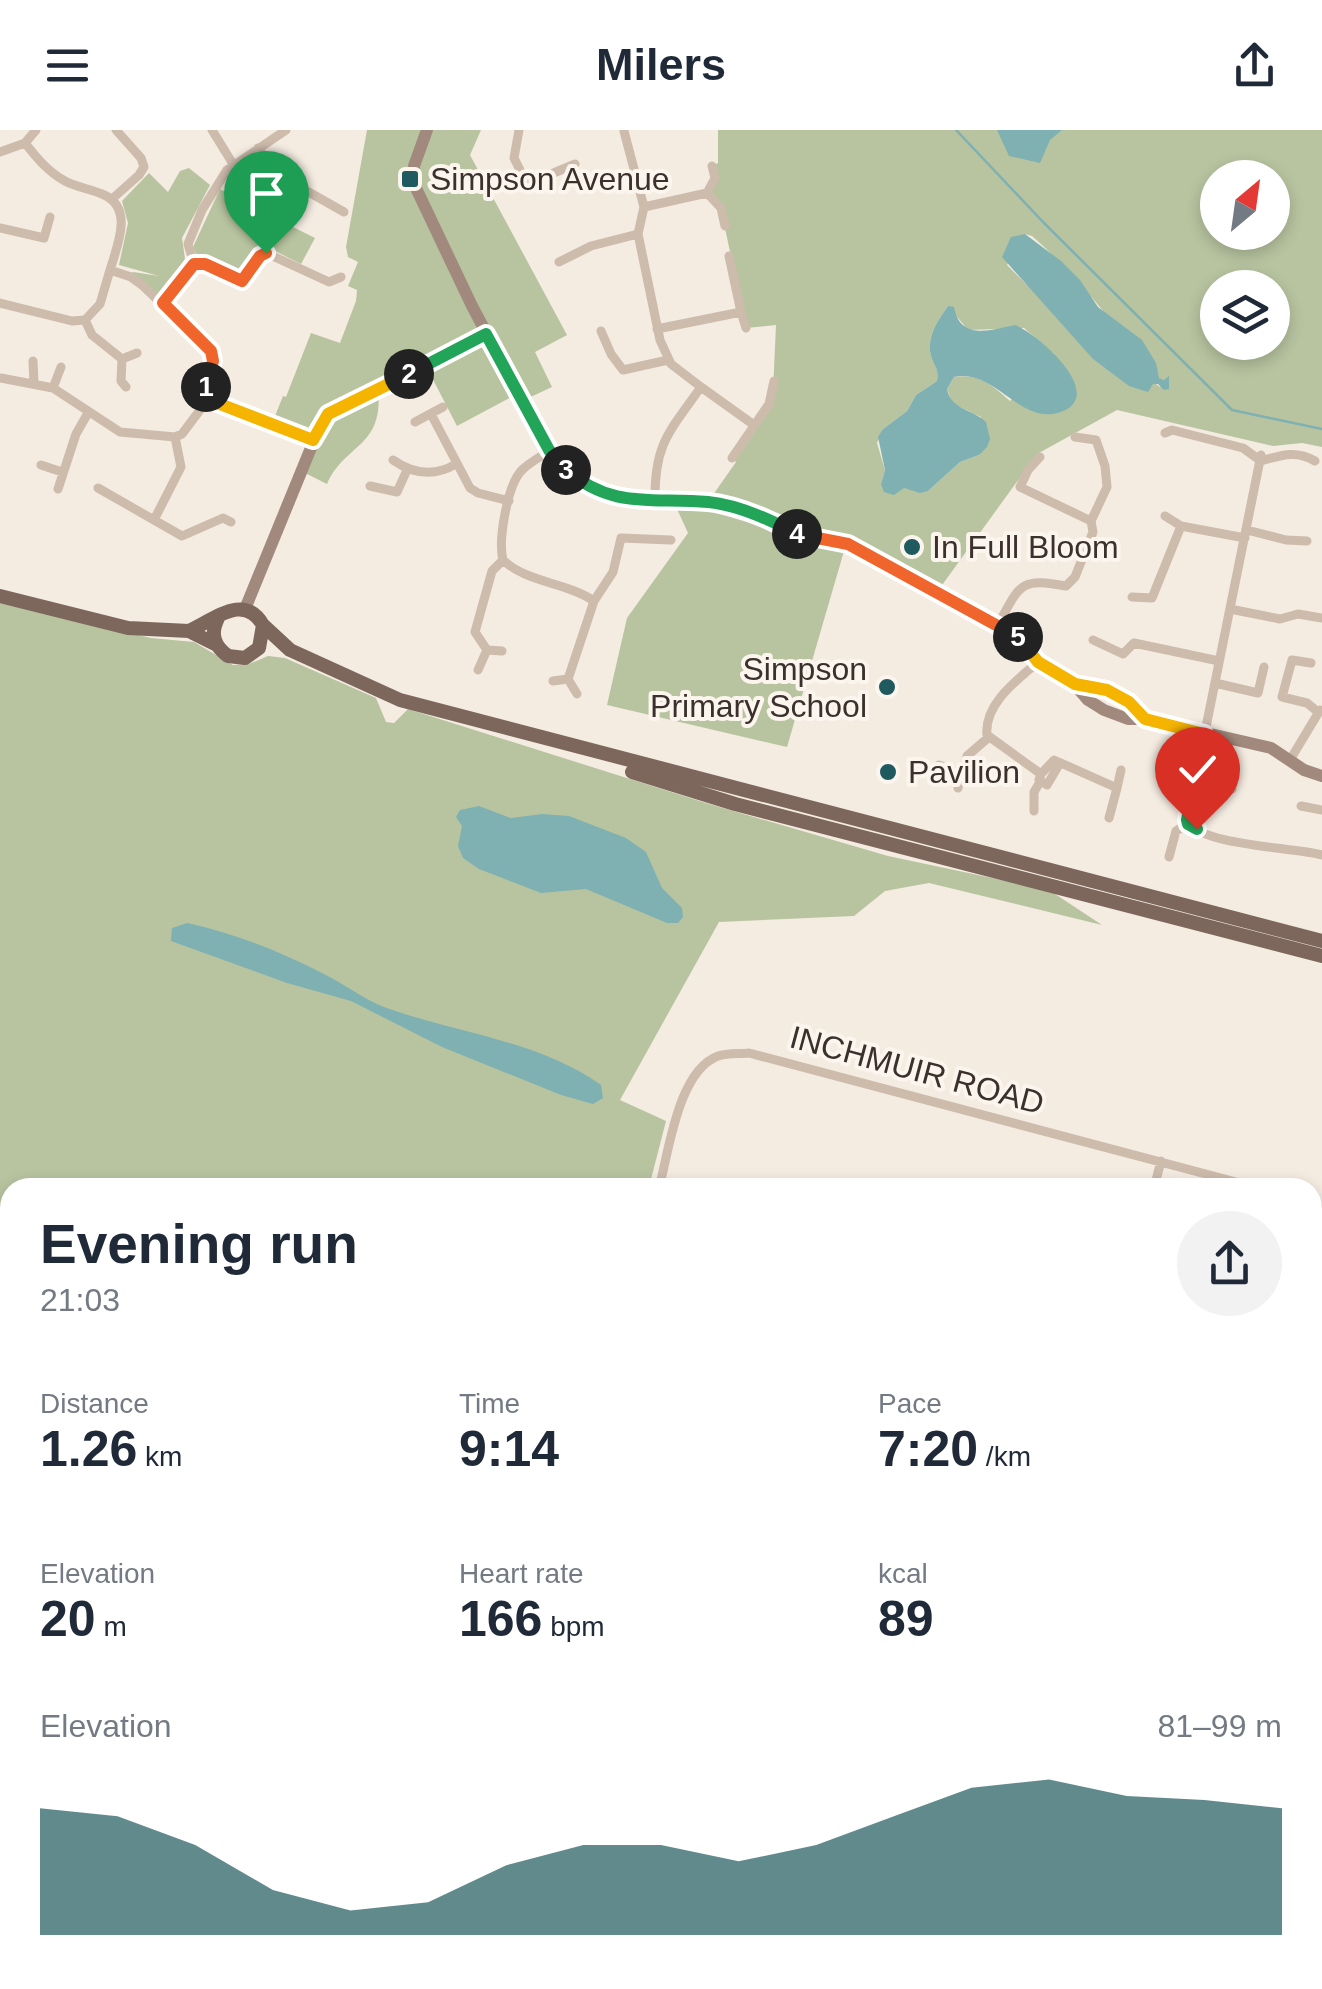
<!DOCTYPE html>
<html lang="en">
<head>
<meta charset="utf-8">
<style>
  :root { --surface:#fff; --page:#f2f2f3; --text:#1f2937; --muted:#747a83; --accent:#1f5a5e }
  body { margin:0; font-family:Helvetica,sans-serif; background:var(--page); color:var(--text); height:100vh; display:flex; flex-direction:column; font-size:38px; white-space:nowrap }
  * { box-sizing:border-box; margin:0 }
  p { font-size:32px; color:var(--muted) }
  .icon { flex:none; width:55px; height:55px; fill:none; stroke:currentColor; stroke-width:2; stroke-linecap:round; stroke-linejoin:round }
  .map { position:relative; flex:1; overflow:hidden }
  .drawer { position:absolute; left:0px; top:1048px; width:1322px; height:812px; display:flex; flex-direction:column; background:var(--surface); border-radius:30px 30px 0 0; box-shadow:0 5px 15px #0003 }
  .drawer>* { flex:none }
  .needle { width:65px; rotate:29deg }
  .fabs { position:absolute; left:1200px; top:30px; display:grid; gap:20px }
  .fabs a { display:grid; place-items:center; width:90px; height:90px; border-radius:50%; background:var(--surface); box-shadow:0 5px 15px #0003; font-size:50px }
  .pin { position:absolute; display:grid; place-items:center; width:85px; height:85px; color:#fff; margin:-102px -42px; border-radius:50% 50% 50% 0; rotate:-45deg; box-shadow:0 0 10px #0007 }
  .pin .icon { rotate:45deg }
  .km { position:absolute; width:50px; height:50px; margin:-25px; border-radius:50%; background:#222; color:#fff; font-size:28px; line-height:50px; text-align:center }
  .round { display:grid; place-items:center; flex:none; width:105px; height:105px; border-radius:52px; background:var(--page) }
  .headline { display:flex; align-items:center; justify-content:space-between; height:170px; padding:0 40px }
  h1 { font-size:55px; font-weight:600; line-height:75px }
  .metrics { display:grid; grid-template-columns:repeat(3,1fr); gap:15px; height:170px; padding:10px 40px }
  .metrics div { display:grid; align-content:center }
  .metrics b { font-size:50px; font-weight:600 }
  .metrics small { font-size:28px; font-weight:400 }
  .metrics p { font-size:28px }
  .chart { height:280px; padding:20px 40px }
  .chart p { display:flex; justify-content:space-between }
  .chart svg { width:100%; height:180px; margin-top:10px; fill:var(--accent); opacity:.7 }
  header { display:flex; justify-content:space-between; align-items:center; height:130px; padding:0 40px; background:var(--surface); font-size:45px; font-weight:600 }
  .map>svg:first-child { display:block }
  .green { fill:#b8c4a0; fill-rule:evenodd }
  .water { fill:#7fb0b2 }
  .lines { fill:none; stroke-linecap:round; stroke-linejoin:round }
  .stream { stroke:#7fb0b2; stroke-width:2.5 }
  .street { stroke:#cdbbac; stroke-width:9 }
  .secondary { stroke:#a18a7d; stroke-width:12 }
  .primary { stroke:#7d675c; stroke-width:14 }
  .highway { stroke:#5c4a42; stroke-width:18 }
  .split-1-casing { stroke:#fff; stroke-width:20 }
  .split-2-casing { stroke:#fff; stroke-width:20 }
  .split-3-casing { stroke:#fff; stroke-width:20 }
  .split-4-casing { stroke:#fff; stroke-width:20 }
  .split-5-casing { stroke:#fff; stroke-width:20 }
  .split-6-casing { stroke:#fff; stroke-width:20 }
  .split-7-casing { stroke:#fff; stroke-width:20 }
  .split-1 { stroke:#f0652b; stroke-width:12 }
  .split-2 { stroke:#f5b400; stroke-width:12 }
  .split-3 { stroke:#22a559; stroke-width:12 }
  .split-4 { stroke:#22a559; stroke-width:12 }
  .split-5 { stroke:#f0652b; stroke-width:12 }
  .split-6 { stroke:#f5b400; stroke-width:12 }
  .split-7 { stroke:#22a559; stroke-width:12 }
  .poi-dot { fill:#1f5a5e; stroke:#fbf5ee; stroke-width:4 }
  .labels { text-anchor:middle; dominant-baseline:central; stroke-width:8; stroke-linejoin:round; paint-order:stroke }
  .poi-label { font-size:32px; fill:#3b302b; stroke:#fbf5ee; text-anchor:start }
  .street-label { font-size:32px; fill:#3b302b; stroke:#fbf5ee }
</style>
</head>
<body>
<header><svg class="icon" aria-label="menu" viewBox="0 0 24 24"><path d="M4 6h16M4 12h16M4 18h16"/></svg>Milers<svg class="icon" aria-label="share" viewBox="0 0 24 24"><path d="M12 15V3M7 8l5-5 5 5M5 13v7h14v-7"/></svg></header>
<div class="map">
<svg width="1322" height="1859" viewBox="0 0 1322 1859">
  <rect width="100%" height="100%" fill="#f4ebe1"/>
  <path class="green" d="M367,0h114l-11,25 97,180 -32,17 17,35 -30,14 -5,-7 -60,32 -31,-60 -48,23c6,59 -33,54 -51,95l-26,-13 12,-31 -25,-10 1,-8 -14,-6 8,-20 3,1 25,-64 29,10 16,-42 1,-11 -9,-4 10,-24 -10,-5 -2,-10z
    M718,0h604v317l-20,-4 -29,3 -156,-36 -80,44 -100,138 -89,-48 -140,-42 28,-40 -4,-4 41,-66 3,-67 -30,3 -25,-119 -14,-16 7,-15 -2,-12 6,-3zM1218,48h54v54h-54zM1025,104l7,2c48,42 85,93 126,142l6,2 5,-3 -9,10 -128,-97 -25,-25zM1218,158h54v54h-54zM948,176l20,24 56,-2 31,27 -45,46c-18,-16 -31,-28 -56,-24l-7,12 5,14 29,14 -2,38 -19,7 -32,29 -47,-7 4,-14 -8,-27 6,-14 24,-18 9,-16 21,-14c2,-13 -3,-14 -6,-25 -5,-19 7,-36 17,-50z
    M189,38l21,17 -28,53 3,21 -13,22 6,2 -15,20 -36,-27 6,-4 26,4 -40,-11 9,-42 -6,-22 27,-28 19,19 12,-21z
    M220,59l54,28 -4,7 -11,7 5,15 -9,5 -17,22 -22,-14 -2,3 -17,-6 -4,-9z
    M281,91l34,17 -14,26 -34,-17z
    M699,378l79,23 23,14 43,6 -57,196 -180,-42 20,-87 61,-85 -11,-24z
    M0,473l151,35 43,4 39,23 16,-1 19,-8 17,2 91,40 10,24 8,1 14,-14 298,94 182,53 161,34 53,35 -173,-42 -44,8 -31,25 -135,6 -99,178 46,21 -17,66 -639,1v554l-10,-3z
    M0,1665l10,4v181h365l-3,9h-372z
    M1322,1830v29h-248l77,-9h161l1,-18z
    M575,1850h108l100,9h-177z"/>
  <path class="water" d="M997,0h65l-12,10 -10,23 -31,-7z
    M1025,104l36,27 19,19 18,27 44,33 14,23 3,15 5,2 5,-4v13l-5,1 -6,-6h-5l-5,8 -19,-6 -36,-27 -91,-102 9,-20z
    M948,176l6,1c6,34 37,23 61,18 22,8 91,68 48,86 -41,18 -67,-43 -109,-34l-7,12c4,21 26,20 39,33l4,17 -3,8 -8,8 -19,7 -32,29 -8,2 -16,-5 -10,7 -10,-3 -3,-8 4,-14 -7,-33 5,-8 24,-18 9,-16 21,-14c2,-13 -3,-14 -6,-25 -5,-19 7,-36 17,-50z
    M479,676l32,12 31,-4 27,2 57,22 20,14 16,36 20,20 1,9 -5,6h-11l-81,-34 -45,4 -62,-24 -16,-11 -5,-12 4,-20 -6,-9 4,-7z
    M187,793c47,10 94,29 137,51 20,10 40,25 60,33 71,26 154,33 217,78l2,13 -10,6 -32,-9 -119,-48 -91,-46 -64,-18 -116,-42 1,-13z"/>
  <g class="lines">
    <path class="stream" d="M956,0l88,93 188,187 90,19"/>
    <path class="street" d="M212,0l21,34
      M519,0l-5,28 10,20 13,2 38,-16
      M624,1l20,76 -6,27 22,106 11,24 30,23
      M25,13c11,14 23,29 40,38 11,6 25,8 37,13 33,13 15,52 8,76l21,7 11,8 69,66 2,10 -7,28 6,12 101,40
      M258,18l17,25 69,39
      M0,22l25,-9 11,-13
      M707,63l14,15 4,18
      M112,69l27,-24 5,-8 -3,-9 -25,-28
      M644,77l63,-14 8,-15 -3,-12
      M0,98l44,10 6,-21
      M559,132l32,-16 47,-12
      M194,134l-6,-20 14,-34 25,-40 59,-40
      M0,173l72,18 13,-1
      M163,173l31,-39 11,1 36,16 20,-25 5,-3 63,29 12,-5
      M741,182l5,16
      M85,190l7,15 30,24 15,-6
      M85,190l15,-16 10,-34
      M657,199l84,-17 -12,-56
      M601,201l10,23 12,16 45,-10
      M122,229l-1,22 5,6
      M33,231l1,23
      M1,248l52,10 67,44 55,5 7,-3 27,-36
      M53,258l8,-21
      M431,284l39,74 8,5 31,8
      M415,292l28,-15
      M1165,303l7,-3 71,18 18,13c21,-6 35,-11 54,0
      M1261,325l-74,366c15,25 105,26 135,34
      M1040,327l-12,13 -8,17 71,34
      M732,328l37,-54 5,-23
      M393,330c20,14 41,17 63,4
      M41,335l21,7
      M370,356l27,6 10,-22
      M98,358l84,48 41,-18 8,4
      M58,359l18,-55 12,-21
      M655,372c-1,-58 14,-70 46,-115l53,38
      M1165,386l16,10
      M154,390l27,-53 -6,-30
      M1247,400l39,10 21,1
      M503,430c24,23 63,22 91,41
      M1132,467l20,1 29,-72 64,12
      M1230,479l50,10 18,-5 24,4
      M998,495c22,-40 21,-48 68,-39l9,-9 18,-45 -2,-11 16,-34 -2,-21 -9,-26 -21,-3
      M1093,510l30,14 11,-11 85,18
      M502,521l-15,-1 -12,-18 17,-61 11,-11c-5,-19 4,-75 19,-90 7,-7 18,-13 27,-19
      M1038,532c-21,18 -54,42 -51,73l54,39 13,-14 63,28 4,-18
      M1311,533l-19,-3 -10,37 25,6 11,9
      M478,540l9,-20
      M568,549l26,-78 19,-29 8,-34 50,2
      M553,551l15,-2 9,15
      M1215,553l43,10 6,-26
      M1290,630l30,-50
      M939,635l22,9
      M1041,644l-2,6 8,5 13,-22
      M1194,651l38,8
      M958,658l9,-32 22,-19
      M1301,676l21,4
      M1034,681v-19l6,-10
      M1109,688l8,-30
      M1169,727l7,-26 12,-7
      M659,1058c10,-37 19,-117 59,-132 9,-3 21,-2 31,-3l487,129 9,6
      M1154,1058l7,-27
      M1312,1082l10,-3
      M1312,1211l10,3"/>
    <path class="secondary" d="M427,0l-13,36 1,20 57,120 77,145 30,29 42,19 99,5 44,14 37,18 47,8 169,92 21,26 37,23 13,15 16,10 24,9h17l126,29 33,22 18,6
      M245,479l77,-188 6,-7 158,-80
      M1075,555c28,2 52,11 70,34
      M1312,1430l10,-13
      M1020,1859l4,-9"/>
    <path class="primary" d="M0,466l128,32 61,3 26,13
      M263,495l27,25 110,50 922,241
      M189,501c25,-11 55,-39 74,-6l-4,23 -14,10 -17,-2c-14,-10 -18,-22 -10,-38
      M632,642l103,32 587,152"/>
    <path class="highway" d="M0,1629l10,4
      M0,1643l10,5
      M1312,1798l10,-2
      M1312,1820l10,-3
      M836,1850h173"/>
  </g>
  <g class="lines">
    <g class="split-1-casing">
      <path id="split-1" d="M206,257l7,-26 -2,-10 -48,-48 31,-39h11l37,17 18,-25 6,-3"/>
    </g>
    <g class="split-2-casing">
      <path id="split-2" d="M206,257l6,14 101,39 15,-26 81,-40"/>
    </g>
    <g class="split-3-casing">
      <path id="split-3" d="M409,244l77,-40 63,116 17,20"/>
    </g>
    <g class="split-4-casing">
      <path id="split-4" d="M566,340c48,40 86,27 142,32 31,3 63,18 89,32"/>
    </g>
    <g class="split-5-casing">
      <path id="split-5" d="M797,404l51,10 170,93"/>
    </g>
    <g class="split-6-casing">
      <path id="split-6" d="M1018,507l20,25 37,22 32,6 22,12 16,17 59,15 -6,27"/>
    </g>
    <g class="split-7-casing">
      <path id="split-7" d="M1197,699l-9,-5 -1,-4 11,-59"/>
    </g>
    <use href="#split-1" class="split-1"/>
    <use href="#split-2" class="split-2"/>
    <use href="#split-3" class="split-3"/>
    <use href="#split-4" class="split-4"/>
    <use href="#split-5" class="split-5"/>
    <use href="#split-6" class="split-6"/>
    <use href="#split-7" class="split-7"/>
  </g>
  <g class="poi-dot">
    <rect x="400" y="39" width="20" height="20" rx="5"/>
    <circle cx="912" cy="417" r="10"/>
    <circle cx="887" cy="557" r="10"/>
    <circle cx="888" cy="642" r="10"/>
  </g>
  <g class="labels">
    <g class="poi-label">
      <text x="430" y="49">Simpson Avenue</text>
      <text x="932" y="417">In Full Bloom</text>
      <text x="867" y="539" text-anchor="end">Simpson<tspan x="867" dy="37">Primary School</tspan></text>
      <text x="908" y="642">Pavilion</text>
    </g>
    <g class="street-label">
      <text transform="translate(917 940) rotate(15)">INCHMUIR ROAD</text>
    </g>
  </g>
</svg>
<div class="fabs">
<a><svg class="needle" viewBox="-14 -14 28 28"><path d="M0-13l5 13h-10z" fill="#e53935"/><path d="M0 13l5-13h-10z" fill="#747a83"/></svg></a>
<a><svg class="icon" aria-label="layers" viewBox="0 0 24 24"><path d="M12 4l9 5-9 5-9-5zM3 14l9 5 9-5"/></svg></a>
</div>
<div class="pin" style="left:266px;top:123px;background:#1e9e55"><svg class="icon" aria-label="arrive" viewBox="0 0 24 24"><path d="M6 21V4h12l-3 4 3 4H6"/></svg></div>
<div class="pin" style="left:1197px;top:699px;background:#d93025"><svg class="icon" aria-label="check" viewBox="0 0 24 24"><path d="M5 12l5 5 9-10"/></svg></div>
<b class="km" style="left:206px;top:257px">1</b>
<b class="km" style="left:409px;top:244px">2</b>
<b class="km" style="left:566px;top:340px">3</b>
<b class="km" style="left:797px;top:404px">4</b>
<b class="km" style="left:1018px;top:507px">5</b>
<section class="drawer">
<div class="headline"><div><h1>Evening run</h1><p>21:03</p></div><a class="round"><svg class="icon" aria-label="share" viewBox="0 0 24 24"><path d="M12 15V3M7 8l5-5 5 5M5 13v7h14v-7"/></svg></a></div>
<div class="metrics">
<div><p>Distance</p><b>1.26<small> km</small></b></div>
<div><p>Time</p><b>9:14</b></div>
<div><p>Pace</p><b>7:20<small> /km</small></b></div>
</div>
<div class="metrics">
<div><p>Elevation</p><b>20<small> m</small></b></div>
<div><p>Heart rate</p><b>166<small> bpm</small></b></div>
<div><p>kcal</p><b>89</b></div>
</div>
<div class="chart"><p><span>Elevation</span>81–99 m</p>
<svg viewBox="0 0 160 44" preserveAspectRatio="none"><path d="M0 44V13L10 15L20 22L30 33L40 38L50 36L60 27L70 22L80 22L90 26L100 22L110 15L120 8L130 6L140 10L150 11L160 13V44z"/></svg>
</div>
</section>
</div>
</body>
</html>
